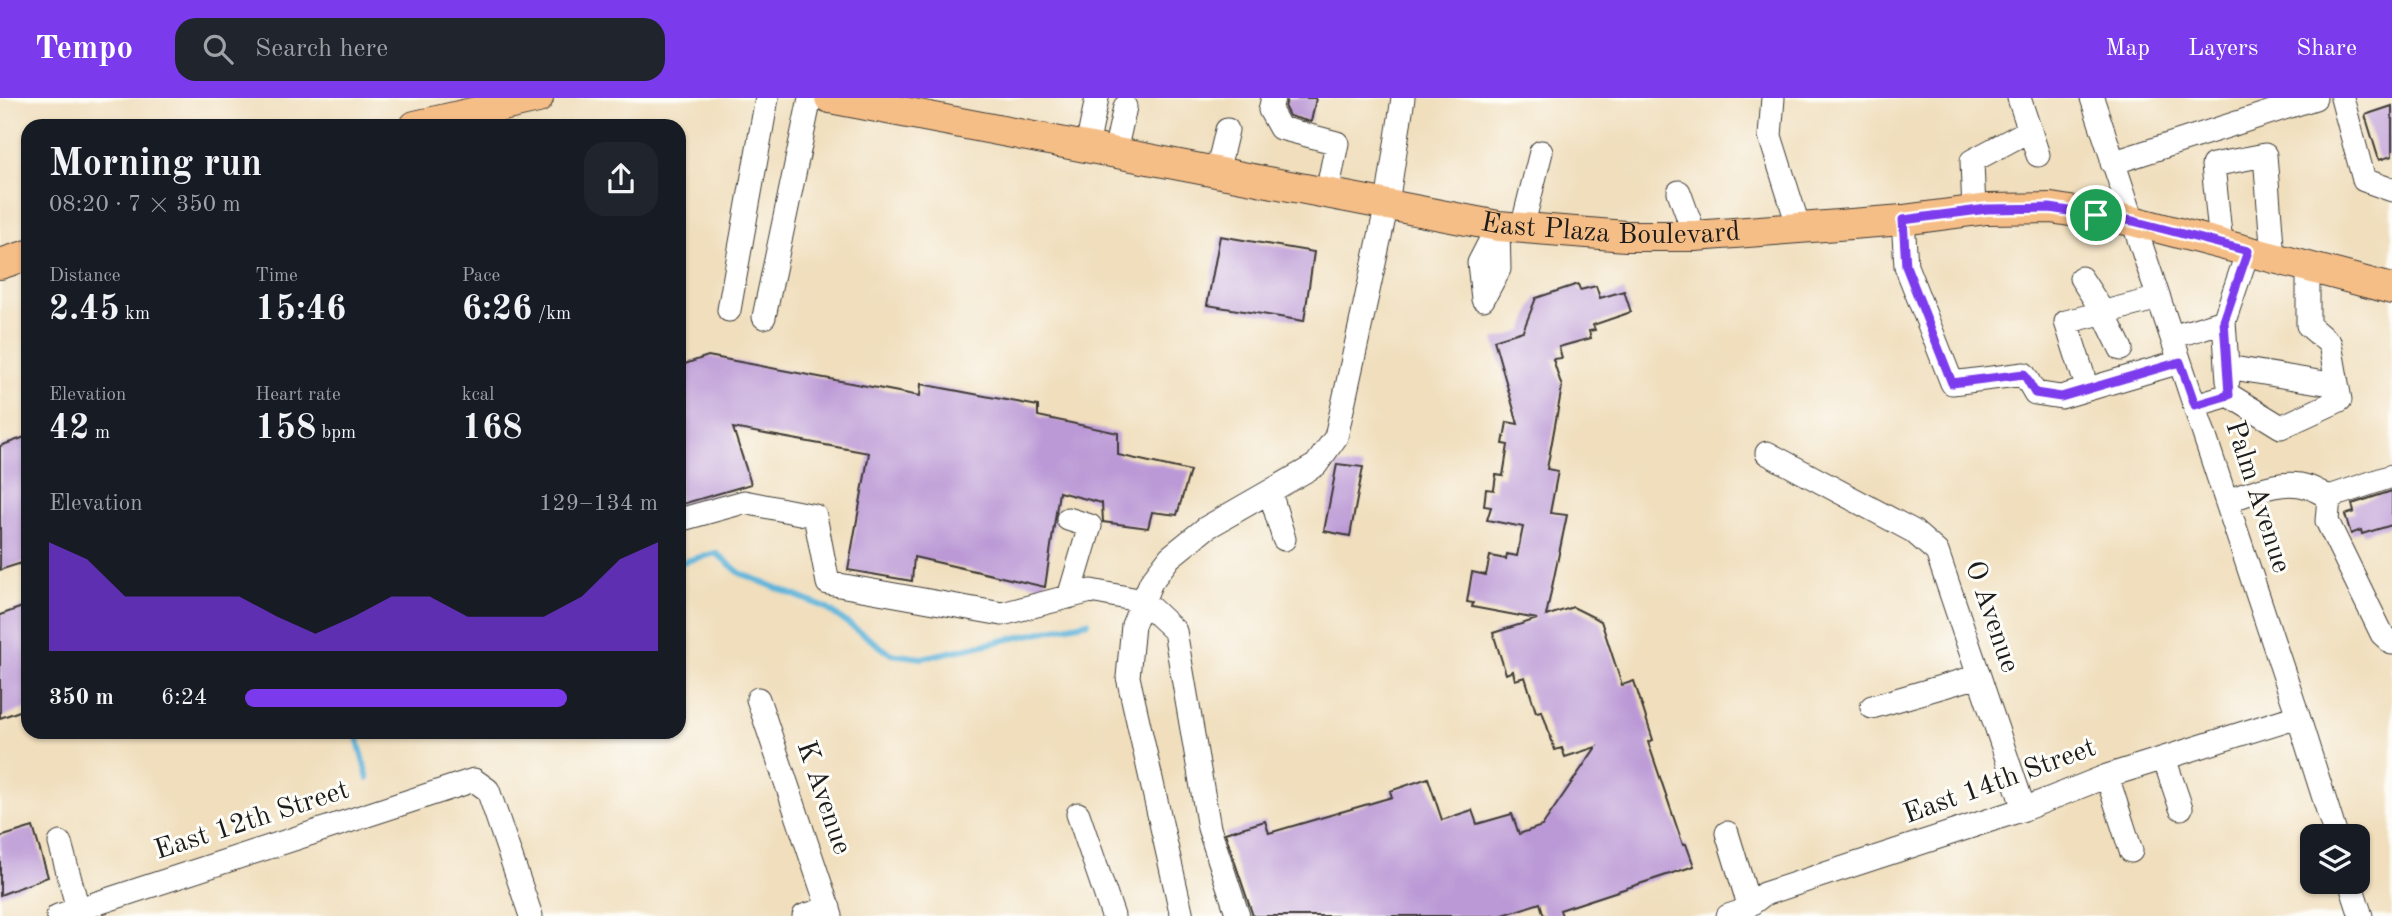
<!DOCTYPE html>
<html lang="en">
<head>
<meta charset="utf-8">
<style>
  :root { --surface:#171b24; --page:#20242c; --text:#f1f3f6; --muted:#9ea1a6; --accent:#7c3aed }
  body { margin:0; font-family:"Old Standard TT",serif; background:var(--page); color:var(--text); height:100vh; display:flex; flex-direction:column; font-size:26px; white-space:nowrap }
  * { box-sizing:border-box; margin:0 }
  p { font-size:23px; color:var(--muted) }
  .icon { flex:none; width:38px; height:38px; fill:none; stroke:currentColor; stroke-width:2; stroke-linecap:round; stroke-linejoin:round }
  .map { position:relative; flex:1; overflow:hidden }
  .side { position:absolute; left:21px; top:21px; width:665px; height:620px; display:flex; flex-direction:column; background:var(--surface); border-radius:21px; box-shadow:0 2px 5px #0004 }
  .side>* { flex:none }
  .fabs { position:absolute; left:2300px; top:726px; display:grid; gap:14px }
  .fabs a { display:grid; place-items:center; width:70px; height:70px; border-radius:14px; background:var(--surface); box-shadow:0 2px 5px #0004; font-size:35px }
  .pin { position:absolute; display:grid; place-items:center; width:60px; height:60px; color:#fff; margin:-30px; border:4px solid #fff; border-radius:50%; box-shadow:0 2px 7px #0007 }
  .round { display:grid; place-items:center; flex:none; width:74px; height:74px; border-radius:21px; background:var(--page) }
  .headline { display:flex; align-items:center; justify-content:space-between; height:119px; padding:0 28px }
  h1 { font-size:38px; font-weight:700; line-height:52px }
  .metrics { display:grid; grid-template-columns:repeat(3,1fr); gap:10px; height:119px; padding:7px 28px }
  .metrics div { display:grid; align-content:center }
  .metrics b { font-size:35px; font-weight:700 }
  .metrics small { font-size:19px; font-weight:400 }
  .metrics p { font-size:19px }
  .chart { height:196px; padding:14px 28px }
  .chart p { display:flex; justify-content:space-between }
  .chart svg { width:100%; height:126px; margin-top:7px; fill:var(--accent); opacity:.7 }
  ul { padding:0 28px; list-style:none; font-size:23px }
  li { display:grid; grid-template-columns:112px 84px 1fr; align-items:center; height:52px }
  li i { height:18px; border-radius:9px; background:var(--accent) }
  header { display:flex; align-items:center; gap:42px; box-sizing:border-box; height:98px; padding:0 35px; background:var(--accent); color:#fff }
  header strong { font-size:33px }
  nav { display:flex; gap:38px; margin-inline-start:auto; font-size:24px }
  .search { width:490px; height:63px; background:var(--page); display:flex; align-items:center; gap:18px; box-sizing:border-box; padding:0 24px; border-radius:21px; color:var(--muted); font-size:26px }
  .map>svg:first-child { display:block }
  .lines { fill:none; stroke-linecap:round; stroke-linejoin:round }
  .stream { stroke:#5db3d9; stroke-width:6 }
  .building { fill:#bb99d6 }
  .minor-casing { stroke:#3c3934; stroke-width:25 }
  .major-casing { stroke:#3c3934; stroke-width:32 }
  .minor { stroke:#fff; stroke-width:23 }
  .major { stroke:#f6be87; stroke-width:30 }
  .route-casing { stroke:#fff; stroke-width:14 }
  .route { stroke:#7c3aed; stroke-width:9 }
  .labels { text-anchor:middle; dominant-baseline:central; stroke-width:6; stroke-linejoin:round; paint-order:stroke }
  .street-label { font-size:28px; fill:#1c1c1c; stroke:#fdfcf7 }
</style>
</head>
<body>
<header>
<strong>Tempo</strong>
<div class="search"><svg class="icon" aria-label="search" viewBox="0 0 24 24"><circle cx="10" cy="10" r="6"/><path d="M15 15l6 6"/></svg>Search here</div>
<nav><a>Map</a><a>Layers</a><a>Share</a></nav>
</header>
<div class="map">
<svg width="2392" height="818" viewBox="0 0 2392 818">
  <rect width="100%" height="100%" fill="#fdfcf7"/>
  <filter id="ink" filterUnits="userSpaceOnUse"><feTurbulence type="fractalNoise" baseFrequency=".0143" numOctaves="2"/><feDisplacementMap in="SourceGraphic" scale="14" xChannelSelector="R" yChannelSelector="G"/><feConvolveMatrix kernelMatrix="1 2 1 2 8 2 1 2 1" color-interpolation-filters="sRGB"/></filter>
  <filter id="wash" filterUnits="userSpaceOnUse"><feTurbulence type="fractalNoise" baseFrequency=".00686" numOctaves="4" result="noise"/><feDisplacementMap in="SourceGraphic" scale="28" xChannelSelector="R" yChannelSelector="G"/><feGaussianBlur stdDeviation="1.57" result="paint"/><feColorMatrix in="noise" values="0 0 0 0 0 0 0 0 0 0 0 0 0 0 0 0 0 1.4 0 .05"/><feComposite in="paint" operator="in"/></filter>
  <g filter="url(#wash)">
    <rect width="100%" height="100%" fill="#f0debc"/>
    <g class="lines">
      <path class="stream" d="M679,465l37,-10 24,20 86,35 65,46 31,4 166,-36
        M356,634l12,47"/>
    </g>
    <g id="blocks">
      <path class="building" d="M1287,0h29l-5,24 -22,-6 -4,-8z
        M2392,8v50l-13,4 -14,-45z
        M1220,138l94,16 -10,69 -97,-16z
        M1578,186l2,6 16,-4 4,12 24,-7 7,21 -38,13 2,5 -6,1 2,7 -32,9 3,11 -9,1 9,28 -15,82 11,2 -8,42 17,2 -21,101 27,-9 28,14 21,64 12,-4 19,59 -5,2 35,103 3,-1 8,22 -134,44 2,6h-18l-4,-13 -40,13h-247l-28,-83 40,-12 4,12 123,-36 -2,-6 38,-13 14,42 30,-10 5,14 35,-10 7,20 23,-8 54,-79 -31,10 -3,-9 -7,2 -13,-39 -6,1 -11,-35 -10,3 -2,-9 -7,3 -13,-41 44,-14 -65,-12 1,-4 -6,-1 5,-30 14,3 4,-19 16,3 1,-5 10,2 6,-29 -36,-7 4,-13 -7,-1 2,-17 8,1 2,-15 7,1 5,-31 -5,-1 4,-22 11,2 -24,-84 29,-9 13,-33z
        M708,258l212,40 1,-12 117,22v10l80,17v22l72,16 -13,44 -25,-3 -4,16 -45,-6 -1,-19 -43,-11 -14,95 -131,-30 -2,24 -64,-11 21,-117 -136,-25 18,56 -72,21v-139z
        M28,338v125l-28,9v-124z
        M1337,366l26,3 -13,69 -26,-5z
        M2392,393v34l-30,9 -1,-4 -10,4 -6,-19 9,-3 -2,-8z
        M28,507v103l-28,10v-103z
        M33,729l15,50 -48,18v-58z"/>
    </g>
  </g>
  <g filter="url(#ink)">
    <use href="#blocks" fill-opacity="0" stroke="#3c3934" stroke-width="2"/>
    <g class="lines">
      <g class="minor-casing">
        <path id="minor" d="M1273,0l-3,12 10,18 57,15 -10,50
          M1773,0l-3,38 29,92
          M2019,0l19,57
          M2092,0l206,618 38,120
          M2342,0l22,82 28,10
          M1087,49l10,-49
          M1115,54l10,-45
          M2112,65l203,-65
          M1217,74l10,-42
          M1679,94l16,44
          M1974,113l-2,-50 58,-31
          M1903,122l3,46 46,117 72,-9 11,19 26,4 119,-35
          M1522,130l19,-76
          M2221,146l-8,-79 52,-10 8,103
          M2081,180l22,34 18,37
          M1483,201l-4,-36 19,-37
          M1483,201l16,-30 -1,-40
          M729,212l38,-212
          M764,219l46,-219
          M2224,223l4,60
          M2172,239l52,-16 24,-70
          M2227,269l110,18
          M2083,277l-17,-53 93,-24
          M2195,307l34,-10 52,32 59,-27 -10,-56 -22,-19v-58
          M1767,355l146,78 24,21 87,257
          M1270,394l14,47
          M2329,399l-2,24 55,113 10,9
          M2227,403c24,-8 55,-23 81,-14 7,2 14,7 21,10l63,-21
          M1068,421l22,7 -21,71
          M679,422l65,-18 71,14 13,67 174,31 89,-23 52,10 32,30 34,197 29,88
          M758,601l73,217
          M1872,609l107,-31
          M2164,660l17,50
          M2107,678l24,75
          M1078,716l35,102
          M1727,735l22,72
          M60,745l18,66
          M2350,784l11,34
          M58,818l416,-136 14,10 43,126
          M804,818l25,-8
          M1182,818l-54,-239 5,-52 18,-43 19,-25 36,-29 110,-63 20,-28 51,-233 16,-106
          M1728,818l12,-4 24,-18 260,-85 83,-33 191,-60"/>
      </g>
      <g class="major-casing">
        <g id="major">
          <path id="s1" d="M830,0l668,128 128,10h69l208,-16 84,-11 64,-1 82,13 259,68"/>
          <path d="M415,28l123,-28"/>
          <path d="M0,166l28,-9"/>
        </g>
      </g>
      <use href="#minor" class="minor"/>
      <use href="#major" class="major"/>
    </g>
  </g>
  <g class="lines" filter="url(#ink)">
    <g class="route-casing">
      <path id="route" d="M2050,110l83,13 115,30 -24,70 5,74 -34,10 -15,-43 -119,35 -26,-4 -11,-19 -72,9 -46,-117 -3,-46 84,-11z"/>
    </g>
    <use href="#route" class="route"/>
  </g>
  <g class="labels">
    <g class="street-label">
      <text stroke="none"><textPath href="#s1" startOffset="793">East Plaza Boulevard</textPath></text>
      <text transform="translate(2257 399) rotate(72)">Palm Avenue</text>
      <text transform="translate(1991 519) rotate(71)">O Avenue</text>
      <text transform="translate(2000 684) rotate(-20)">East 14th Street</text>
      <text transform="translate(823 700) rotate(71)">K Avenue</text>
      <text transform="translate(252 723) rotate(-18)">East 12th Street</text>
    </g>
  </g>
</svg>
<div class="fabs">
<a><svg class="icon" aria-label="layers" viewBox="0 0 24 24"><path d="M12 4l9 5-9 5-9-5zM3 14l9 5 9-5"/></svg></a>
</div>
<div class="pin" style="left:2096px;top:117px;background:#1e9e55"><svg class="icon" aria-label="arrive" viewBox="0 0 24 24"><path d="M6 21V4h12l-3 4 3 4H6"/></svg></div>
<section class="side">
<div class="headline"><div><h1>Morning run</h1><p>08:20 · 7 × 350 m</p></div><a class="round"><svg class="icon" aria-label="share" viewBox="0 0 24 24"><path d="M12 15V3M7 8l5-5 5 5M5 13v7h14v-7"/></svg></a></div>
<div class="metrics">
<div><p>Distance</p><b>2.45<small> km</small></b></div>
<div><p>Time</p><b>15:46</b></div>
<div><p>Pace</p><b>6:26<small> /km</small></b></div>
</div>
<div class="metrics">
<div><p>Elevation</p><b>42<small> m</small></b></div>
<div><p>Heart rate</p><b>158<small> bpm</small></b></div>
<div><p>kcal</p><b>168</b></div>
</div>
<div class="chart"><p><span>Elevation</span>129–134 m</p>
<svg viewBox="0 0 160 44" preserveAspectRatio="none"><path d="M0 44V6L10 12L20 25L30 25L40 25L50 25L60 32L70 38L80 32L90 25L100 25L110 32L120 32L130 32L140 25L150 12L160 6V44z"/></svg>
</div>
<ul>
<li><b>350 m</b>6:24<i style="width:78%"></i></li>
</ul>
</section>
</div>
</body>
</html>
